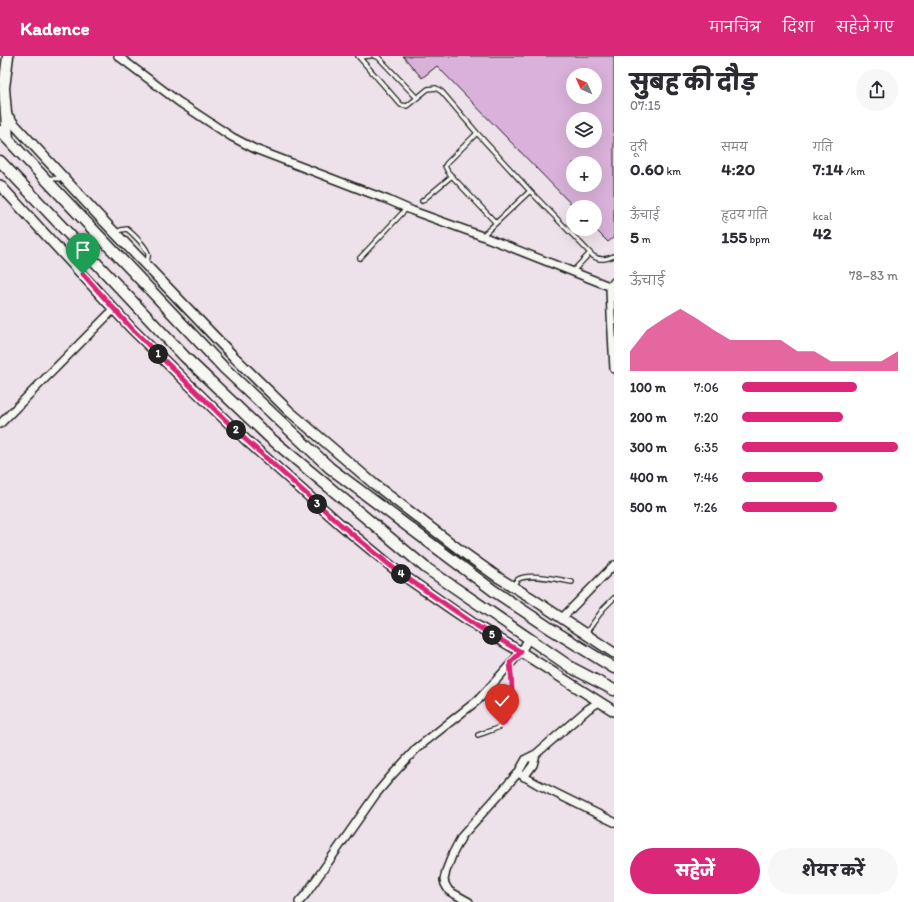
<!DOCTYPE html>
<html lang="hi">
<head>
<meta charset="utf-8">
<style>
  :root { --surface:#fff; --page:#f7f7f7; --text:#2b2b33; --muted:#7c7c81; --accent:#db2777 }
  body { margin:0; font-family:Itim,"Playpen Sans Deva",sans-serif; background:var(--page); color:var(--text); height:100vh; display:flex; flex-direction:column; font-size:15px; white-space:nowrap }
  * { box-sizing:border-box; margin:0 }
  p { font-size:13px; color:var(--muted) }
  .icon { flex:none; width:22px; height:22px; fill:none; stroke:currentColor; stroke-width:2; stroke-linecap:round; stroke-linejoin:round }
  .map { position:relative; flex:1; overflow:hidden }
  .sheet { display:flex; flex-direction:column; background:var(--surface); width:300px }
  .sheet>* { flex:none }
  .needle { width:26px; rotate:315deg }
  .tools { position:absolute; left:566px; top:12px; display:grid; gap:8px }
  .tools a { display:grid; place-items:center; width:36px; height:36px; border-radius:50%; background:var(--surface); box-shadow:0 4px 16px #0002; font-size:20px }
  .pin { position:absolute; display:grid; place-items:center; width:34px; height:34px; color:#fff; margin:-41px -17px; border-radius:50% 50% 50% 0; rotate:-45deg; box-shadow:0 0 4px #0007 }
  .pin .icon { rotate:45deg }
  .km { position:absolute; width:20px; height:20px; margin:-10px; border-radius:50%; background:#222; color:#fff; font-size:11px; line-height:20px; text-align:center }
  .round { display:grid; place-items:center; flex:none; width:42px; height:42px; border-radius:21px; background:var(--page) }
  .summary { display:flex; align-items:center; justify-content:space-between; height:68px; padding:0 16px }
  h1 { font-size:22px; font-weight:800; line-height:30px }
  .metrics { display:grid; grid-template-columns:repeat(3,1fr); gap:6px; height:68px; padding:4px 16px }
  .metrics div { display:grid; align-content:center }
  .metrics b { font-size:17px; font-weight:800 }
  .metrics small { font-size:11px; font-weight:400 }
  .metrics p { font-size:11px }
  .chart { height:112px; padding:8px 16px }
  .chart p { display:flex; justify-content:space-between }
  .chart svg { width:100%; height:72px; margin-top:4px; fill:var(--accent); opacity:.7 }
  .primary-button { display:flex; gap:8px; margin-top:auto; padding:8px 16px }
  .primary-button a { flex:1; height:46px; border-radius:24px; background:var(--accent); color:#fff; font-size:16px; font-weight:800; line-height:46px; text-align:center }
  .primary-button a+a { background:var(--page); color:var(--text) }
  ul { padding:0 16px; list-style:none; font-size:13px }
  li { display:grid; grid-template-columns:64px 48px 1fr; align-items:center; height:30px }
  li i { height:10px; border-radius:5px; background:var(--accent) }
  header { display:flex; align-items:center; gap:24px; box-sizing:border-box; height:56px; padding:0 20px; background:var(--accent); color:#fff }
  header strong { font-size:19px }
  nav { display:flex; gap:22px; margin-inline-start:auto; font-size:14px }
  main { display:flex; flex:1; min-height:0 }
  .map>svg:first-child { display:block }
  .building { fill:#d9b1d9; stroke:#1c1c1c; fill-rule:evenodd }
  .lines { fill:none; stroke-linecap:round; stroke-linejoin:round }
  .service-casing { stroke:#1c1c1c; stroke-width:6 }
  .minor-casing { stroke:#1c1c1c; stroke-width:10 }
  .tertiary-casing { stroke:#1c1c1c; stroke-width:12 }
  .secondary-casing { stroke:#1c1c1c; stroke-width:13 }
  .service { stroke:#f6f6f2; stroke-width:3.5 }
  .minor { stroke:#f6f6f2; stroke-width:7 }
  .tertiary { stroke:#f6f6f2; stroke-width:9 }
  .secondary { stroke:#f6f6f2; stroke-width:10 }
  .route-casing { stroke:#fff; stroke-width:8 }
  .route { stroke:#db2777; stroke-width:5 }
</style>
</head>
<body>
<header>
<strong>Kadence</strong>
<nav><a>मानचित्र</a><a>दिशा</a><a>सहेजे गए</a></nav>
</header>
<main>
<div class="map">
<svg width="614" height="846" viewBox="0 0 614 846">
  <rect width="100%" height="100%" fill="#ede1ea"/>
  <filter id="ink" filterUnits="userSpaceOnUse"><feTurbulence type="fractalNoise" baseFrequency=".025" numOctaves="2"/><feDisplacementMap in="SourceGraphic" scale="8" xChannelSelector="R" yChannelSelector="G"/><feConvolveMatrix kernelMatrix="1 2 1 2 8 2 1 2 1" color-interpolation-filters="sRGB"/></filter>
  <g filter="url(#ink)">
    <path class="building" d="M403,0h211v181l-6,5 -13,-13v-22h-21l-137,-141 -15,12zM573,19h22v22h-22zM573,63h22v22h-22zM573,107h22v22h-22z"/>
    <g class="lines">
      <g class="service-casing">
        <path id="service" d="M358,0l43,49 6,1 21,-17 8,-1 6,4 35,41 53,58 63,65c7,5 14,3 21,0
          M374,0l4,1 39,41
          M359,1l11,-1
          M477,77l-30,30 -2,3 3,6 48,51 34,-32
          M47,122l14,1
          M422,145l30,-25
          M116,176l5,-2 6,-1c5,4 20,18 21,25 1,3 -1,6 -2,9
          M482,180l14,-13
          M360,202l47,-50
          M573,215l17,-18
          M513,529c1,-1 3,-4 4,-5 10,-8 43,0 55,2
          M586,577l18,-25 10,-10
          M478,679c7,-3 21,-6 26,-11 10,-10 8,-46 6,-59"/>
      </g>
      <g class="minor-casing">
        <path id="minor" d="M118,0l61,46 53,35 23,12 133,51 25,11 69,25 132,52
          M614,226l-4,5 1,27 3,55
          M0,368l114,-115
          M562,562l52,-53
          M518,717l19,11 77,38
          M524,721l9,-12 3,-11
          M299,846l7,-8 70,-100 16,-19 25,-27 61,-48 13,-14 30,-34 8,-14
          M469,846l-20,-11 -4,-7 -1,-4 2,-9 7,-18 9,-17 56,-63 8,-14 10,-5 52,-45 11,-7"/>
      </g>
      <g class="tertiary-casing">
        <path id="tertiary" d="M6,58l8,10 83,90 137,143 55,54 28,24 57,49 90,69 35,25 31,19 84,56
          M0,129l132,144 114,111 94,84 57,47 56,39 24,16 44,26 93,59"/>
      </g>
      <g class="secondary-casing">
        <path id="secondary" d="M0,75l224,237 106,100 164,123 57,38 63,39
          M8,83l-4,-51 4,-32
          M0,105l185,196 84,80 157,131 146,100 42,22"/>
      </g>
      <use href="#service" class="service"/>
      <use href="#minor" class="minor"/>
      <use href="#tertiary" class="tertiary"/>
      <use href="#secondary" class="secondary"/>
    </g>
  </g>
  <g class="lines" filter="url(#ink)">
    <g class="route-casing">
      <path id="route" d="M83,218l49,55 36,35 78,76 94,84 57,47 80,55 44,26 -11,11c2,16 5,51 -8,62"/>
    </g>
    <use href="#route" class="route"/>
  </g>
</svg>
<div class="tools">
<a><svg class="needle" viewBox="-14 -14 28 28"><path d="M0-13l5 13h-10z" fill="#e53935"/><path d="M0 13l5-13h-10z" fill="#7c7c81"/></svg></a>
<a><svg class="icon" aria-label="layers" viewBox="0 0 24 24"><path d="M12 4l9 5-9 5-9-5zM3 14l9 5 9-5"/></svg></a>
<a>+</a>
<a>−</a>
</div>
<div class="pin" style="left:83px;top:218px;background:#1e9e55"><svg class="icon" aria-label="arrive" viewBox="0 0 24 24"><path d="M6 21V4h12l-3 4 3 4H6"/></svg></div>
<div class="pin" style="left:502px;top:669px;background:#d93025"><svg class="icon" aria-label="check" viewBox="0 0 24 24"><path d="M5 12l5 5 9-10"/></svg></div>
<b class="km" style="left:158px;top:298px">1</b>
<b class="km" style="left:236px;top:374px">2</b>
<b class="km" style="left:317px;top:448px">3</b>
<b class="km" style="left:401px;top:518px">4</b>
<b class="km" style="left:492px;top:579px">5</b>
</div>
<section class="sheet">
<div class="summary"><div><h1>सुबह की दौड़</h1><p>07:15</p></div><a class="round"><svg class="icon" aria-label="share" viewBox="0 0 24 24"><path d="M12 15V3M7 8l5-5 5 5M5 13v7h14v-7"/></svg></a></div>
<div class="metrics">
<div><p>दूरी</p><b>0.60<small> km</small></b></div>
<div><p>समय</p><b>4:20</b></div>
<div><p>गति</p><b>7:14<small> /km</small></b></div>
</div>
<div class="metrics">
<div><p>ऊँचाई</p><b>5<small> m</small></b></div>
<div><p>हृदय गति</p><b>155<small> bpm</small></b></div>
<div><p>kcal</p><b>42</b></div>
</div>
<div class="chart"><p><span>ऊँचाई</span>78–83 m</p>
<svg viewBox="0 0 160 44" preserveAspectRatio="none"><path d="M0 44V32L10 19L20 12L30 6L40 12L50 19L60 25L70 25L80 25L90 25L100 32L110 32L120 38L130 38L140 38L150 38L160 32V44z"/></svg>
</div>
<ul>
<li><b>100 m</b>7:06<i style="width:74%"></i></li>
<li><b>200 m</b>7:20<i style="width:65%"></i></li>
<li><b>300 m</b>6:35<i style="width:100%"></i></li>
<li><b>400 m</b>7:46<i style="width:52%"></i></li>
<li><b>500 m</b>7:26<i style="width:61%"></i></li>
</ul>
<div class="primary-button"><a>सहेजें</a><a>शेयर करें</a></div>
</section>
</main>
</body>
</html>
